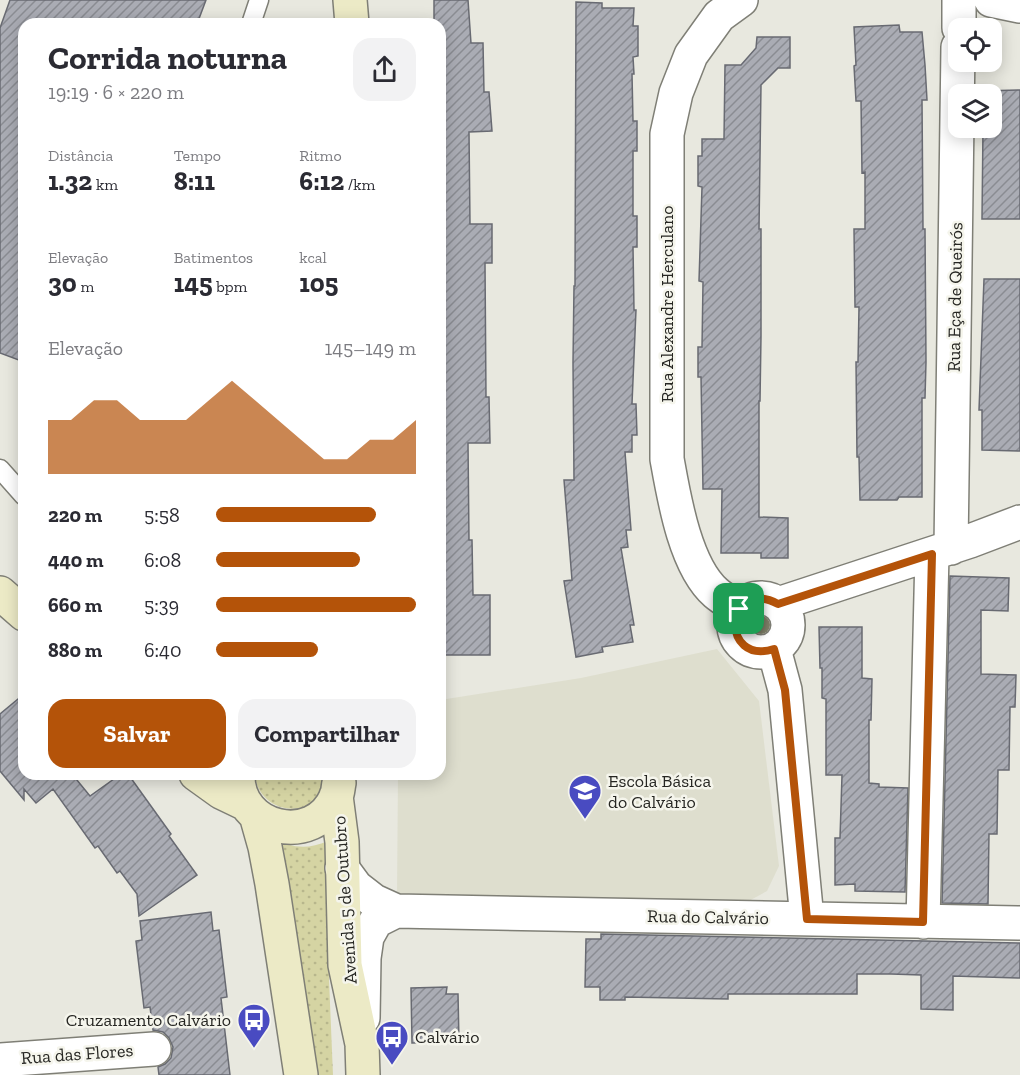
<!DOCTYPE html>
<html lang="pt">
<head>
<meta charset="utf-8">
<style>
  :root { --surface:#fff; --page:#f2f2f3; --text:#2b2b33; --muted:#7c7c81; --accent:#b45309 }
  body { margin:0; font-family:"Zilla Slab",serif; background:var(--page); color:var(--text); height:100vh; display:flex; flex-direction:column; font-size:22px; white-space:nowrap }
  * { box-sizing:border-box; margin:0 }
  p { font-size:20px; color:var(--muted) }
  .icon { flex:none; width:33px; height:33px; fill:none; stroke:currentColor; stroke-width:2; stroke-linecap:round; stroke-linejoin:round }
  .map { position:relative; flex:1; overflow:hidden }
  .sheet { position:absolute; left:18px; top:18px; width:428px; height:762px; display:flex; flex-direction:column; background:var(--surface); border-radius:18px; box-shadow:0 3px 15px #0003 }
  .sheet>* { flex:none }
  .fabs { position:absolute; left:948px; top:18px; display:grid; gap:12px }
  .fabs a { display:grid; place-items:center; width:54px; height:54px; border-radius:12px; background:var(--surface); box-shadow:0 3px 15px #0003; font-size:30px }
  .pin { position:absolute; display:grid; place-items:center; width:51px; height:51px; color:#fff; margin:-26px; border-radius:12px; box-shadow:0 3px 9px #0006 }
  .round { display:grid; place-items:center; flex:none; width:63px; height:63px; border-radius:18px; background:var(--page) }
  .head { display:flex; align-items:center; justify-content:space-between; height:102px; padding:0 30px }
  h1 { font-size:33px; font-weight:800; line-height:45px }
  .metrics { display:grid; grid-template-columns:repeat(3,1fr); gap:9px; height:102px; padding:6px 30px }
  .metrics div { display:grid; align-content:center }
  .metrics b { font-size:26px; font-weight:800 }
  .metrics small { font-size:16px; font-weight:400 }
  .metrics p { font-size:16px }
  .chart { height:168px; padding:12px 30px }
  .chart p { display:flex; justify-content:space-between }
  .chart svg { width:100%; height:108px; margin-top:6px; fill:var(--accent); opacity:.7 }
  .action { display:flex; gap:12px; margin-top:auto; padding:12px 30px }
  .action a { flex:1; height:69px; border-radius:18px; background:var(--accent); color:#fff; font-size:24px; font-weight:800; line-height:69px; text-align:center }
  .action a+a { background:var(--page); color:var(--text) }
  ul { padding:0 30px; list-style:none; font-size:20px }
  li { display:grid; grid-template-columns:96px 72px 1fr; align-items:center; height:45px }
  li i { height:15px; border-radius:8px; background:var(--accent) }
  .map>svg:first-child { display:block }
  .built { fill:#dedece }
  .park { fill:url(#park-dots) }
  .building { fill:url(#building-hatch); stroke:#686a72; stroke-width:1.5 }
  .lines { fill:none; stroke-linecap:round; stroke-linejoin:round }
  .lane-casing { stroke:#7f7f76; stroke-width:21 }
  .street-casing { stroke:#7f7f76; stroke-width:36 }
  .secondary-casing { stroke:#7f7f76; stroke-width:36 }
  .lane { stroke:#fff; stroke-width:18 }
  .street { stroke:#fff; stroke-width:33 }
  .secondary { stroke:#eceac6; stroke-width:33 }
  .tree { fill:#818169 }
  .route-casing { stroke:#fff; stroke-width:12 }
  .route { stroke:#b45309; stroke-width:8 }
  .labels { text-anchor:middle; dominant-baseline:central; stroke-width:5; stroke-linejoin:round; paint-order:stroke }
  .street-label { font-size:18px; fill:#262622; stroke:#f5f5ec }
  .poi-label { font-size:18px; fill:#262622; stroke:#f5f5ec; text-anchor:start }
</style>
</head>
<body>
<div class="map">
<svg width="1020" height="1075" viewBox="0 0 1020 1075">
  <defs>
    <pattern id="park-dots" width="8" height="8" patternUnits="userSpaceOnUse" patternTransform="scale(1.5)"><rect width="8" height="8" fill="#d5d4a3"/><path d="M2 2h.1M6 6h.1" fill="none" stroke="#b7b68c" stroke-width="1.8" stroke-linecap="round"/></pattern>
    <pattern id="building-hatch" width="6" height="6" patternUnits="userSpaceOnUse" patternTransform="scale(1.5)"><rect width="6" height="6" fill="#aaacb4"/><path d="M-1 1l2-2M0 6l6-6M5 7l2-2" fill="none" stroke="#8a8c92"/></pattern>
  </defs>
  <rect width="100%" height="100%" fill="#e8e8df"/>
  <path class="built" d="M717,649l42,52 20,165 -12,25 -20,11 -350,-8 1,-120h42v-74l141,-22z"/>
  <path class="park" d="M255,774h71c-2,8 -3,16 -8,22 -21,26 -62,9 -63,-22z
    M272,838c20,10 35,12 56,3l1,138 4,96h-20z"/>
  <path class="building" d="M10,0h196l-9,24h-173v338l-24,-9v-325z
    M434,0h34l3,43h12l1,49h5l3,39 -23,1 1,92h22v39h-7l1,134h3l1,46h-22l1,97h3l1,55h17v60h-50v-631h-6z
    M576,2l26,1v5h32l-1,18h5v30l-5,1 1,17h-2l1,47h4v30h-4v65h4v31h-4l1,63h2l-4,94h4l1,31h-5v17h-7l6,78h-5l2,17 -7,1 13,77h-4l3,17 -31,5 1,5 -27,5 -12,-76 8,-1 -8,-100h10l-1,-117 1,-77h1z
    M899,25l1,7h22l3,33 2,35h-5l1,129h2l1,133 -1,36h-3v99h-23l-2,3h-37l-1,-43h-2l-1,-95h2l1,-55h-4l-1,-78h11v-57l-3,1 -1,-72h-5l-2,-35 2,-1 -2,-38z
    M757,37h33v31h-12l-17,17 -2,144h2v107l-1,65h-1v116l29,1v40h-27v-5h-40l1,-64h-19l-2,-112h-3v-30h4l1,-65 -4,-1 3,-94 -4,-1v-30h4v-17h22l1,-74h16l15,-17z
    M1020,90v129h-38l1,-91h9v-34h-9v-3z
    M984,279h36v172l-38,-1v-40h-3z
    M950,576l59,2 -1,33 -27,-1v64l35,1 -1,32h-5l-1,63h-11l-1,64h-8l-1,70 -46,-1z
    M819,627h43v51l10,1 -1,41h-2v63l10,1v3l29,1 -3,104 -50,-1v-7l-20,1v-47h5l2,-63h-16v-76l-4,-1v-30h-2z
    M24,694v80h48l18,22 31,-22h7l43,60 -2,2 28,39 -58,41 -2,-22 -17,-23 -3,2 -19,-27 -3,2 -42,-59 -17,14 -12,-14v11l-24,-29v-57z
    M211,912l2,19 6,-1 8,67 -6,1 9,77h-71l-1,-8 7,-3 6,-6 2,-11 -4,-9 -6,-6 -10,-2 -3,-23 -6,1 -8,-67 6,-1 -2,-19z
    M601,934l419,9v35l-67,-2v34l-32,-1v-34l-30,-1h-34v20h-129v5l-103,-2v3h-25v-13h-15l1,-48h15z
    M447,987l-1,7h12l1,48 -47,1 -1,-55z"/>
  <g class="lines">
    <g class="lane-casing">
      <path id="lane" d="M251,24l8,-24
        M0,469l24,27"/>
    </g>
    <g class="street-casing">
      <path id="street" d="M991,0l29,6
        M959,28v-28
        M951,548l7,-501
        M734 625a27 27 0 1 1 54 0a27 27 0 1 1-54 0Z
        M778,604l192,-63 50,-19
        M739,609c-7,-5 -16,-10 -23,-16 -31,-27 -42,-95 -49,-134v-325l9,-41 15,-38 28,-39 22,-16
        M774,649l11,41 22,229
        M342,868l14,19 18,14 22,10 624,12
        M923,922l9,-368
        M363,1018l1,-60 3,-21 9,-16 20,-10
        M0,1060l154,-11"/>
    </g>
    <g class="secondary-casing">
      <path id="secondary" d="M350,0l2,24
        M0,593l24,21
        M196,774l25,18 25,12
        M238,774c-2,56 76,74 98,23 2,-4 2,-10 3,-14
        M336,796l6,46 3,123 17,79 1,31
        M256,815l9,32 7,37 29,191"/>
    </g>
    <use href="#lane" class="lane"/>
    <use href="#street" class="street"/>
    <use href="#secondary" class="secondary"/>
  </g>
  <circle class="tree" cx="761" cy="625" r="9"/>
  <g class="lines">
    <g class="route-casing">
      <path id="route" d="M932,554l-9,368 -116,-3 -22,-229 -11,-41c-55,17 -49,-73 4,-45z"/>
    </g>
    <use href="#route" class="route"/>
  </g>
  <defs>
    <g id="school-pin" transform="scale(1.725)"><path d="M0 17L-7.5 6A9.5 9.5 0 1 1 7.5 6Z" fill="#494bc1" stroke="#f5f5ec"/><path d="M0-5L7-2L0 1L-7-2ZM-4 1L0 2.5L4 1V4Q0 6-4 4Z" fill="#fff"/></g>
    <g id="bus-pin" transform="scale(1.725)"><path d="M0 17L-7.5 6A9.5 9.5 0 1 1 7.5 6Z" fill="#494bc1" stroke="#f5f5ec"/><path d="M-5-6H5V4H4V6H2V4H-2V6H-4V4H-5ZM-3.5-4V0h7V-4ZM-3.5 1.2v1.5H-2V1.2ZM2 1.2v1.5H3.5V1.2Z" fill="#fff"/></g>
  </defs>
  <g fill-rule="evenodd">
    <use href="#school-pin" x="585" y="791"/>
    <use href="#bus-pin" x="254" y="1020"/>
    <use href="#bus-pin" x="392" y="1037"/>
  </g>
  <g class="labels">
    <g class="street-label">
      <text transform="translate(955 297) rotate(-89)">Rua Eça de Queirós</text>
      <text transform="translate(667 304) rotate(-90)">Rua Alexandre Herculano</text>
      <text transform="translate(345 900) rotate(-94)">Avenida 5 de Outubro</text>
      <text transform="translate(708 917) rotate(1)">Rua do Calvário</text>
      <text transform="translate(77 1054) rotate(-4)">Rua das Flores</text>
    </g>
    <g class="poi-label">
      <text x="608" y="781">Escola Básica<tspan x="608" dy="21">do Calvário</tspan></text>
      <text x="231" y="1020" text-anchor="end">Cruzamento Calvário</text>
      <text x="415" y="1037">Calvário</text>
    </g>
  </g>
</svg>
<div class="fabs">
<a><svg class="icon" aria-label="locate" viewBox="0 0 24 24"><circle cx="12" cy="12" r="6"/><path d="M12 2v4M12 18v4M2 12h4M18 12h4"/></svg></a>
<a><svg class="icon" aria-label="layers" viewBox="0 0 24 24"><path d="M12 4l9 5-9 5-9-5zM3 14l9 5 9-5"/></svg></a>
</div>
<div class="pin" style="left:739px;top:609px;background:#1e9e55"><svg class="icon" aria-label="arrive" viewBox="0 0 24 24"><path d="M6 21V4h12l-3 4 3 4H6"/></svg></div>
<section class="sheet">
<div class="head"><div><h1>Corrida noturna</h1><p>19:19 · 6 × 220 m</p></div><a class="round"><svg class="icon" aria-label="share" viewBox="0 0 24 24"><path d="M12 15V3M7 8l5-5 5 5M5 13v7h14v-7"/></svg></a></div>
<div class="metrics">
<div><p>Distância</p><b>1.32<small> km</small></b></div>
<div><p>Tempo</p><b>8:11</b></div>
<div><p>Ritmo</p><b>6:12<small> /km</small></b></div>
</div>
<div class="metrics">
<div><p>Elevação</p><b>30<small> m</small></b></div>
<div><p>Batimentos</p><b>145<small> bpm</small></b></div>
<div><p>kcal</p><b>105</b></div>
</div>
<div class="chart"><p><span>Elevação</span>145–149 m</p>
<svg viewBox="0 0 160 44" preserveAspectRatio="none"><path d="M0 44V22L10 22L20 14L30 14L40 22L50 22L60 22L70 14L80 6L90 14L100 22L110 30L120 38L130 38L140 30L150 30L160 22V44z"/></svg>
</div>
<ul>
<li><b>220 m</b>5:58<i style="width:80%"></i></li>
<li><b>440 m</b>6:08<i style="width:72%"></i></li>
<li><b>660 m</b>5:39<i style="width:100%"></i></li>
<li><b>880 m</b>6:40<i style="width:51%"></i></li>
</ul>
<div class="action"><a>Salvar</a><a>Compartilhar</a></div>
</section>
</div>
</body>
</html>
